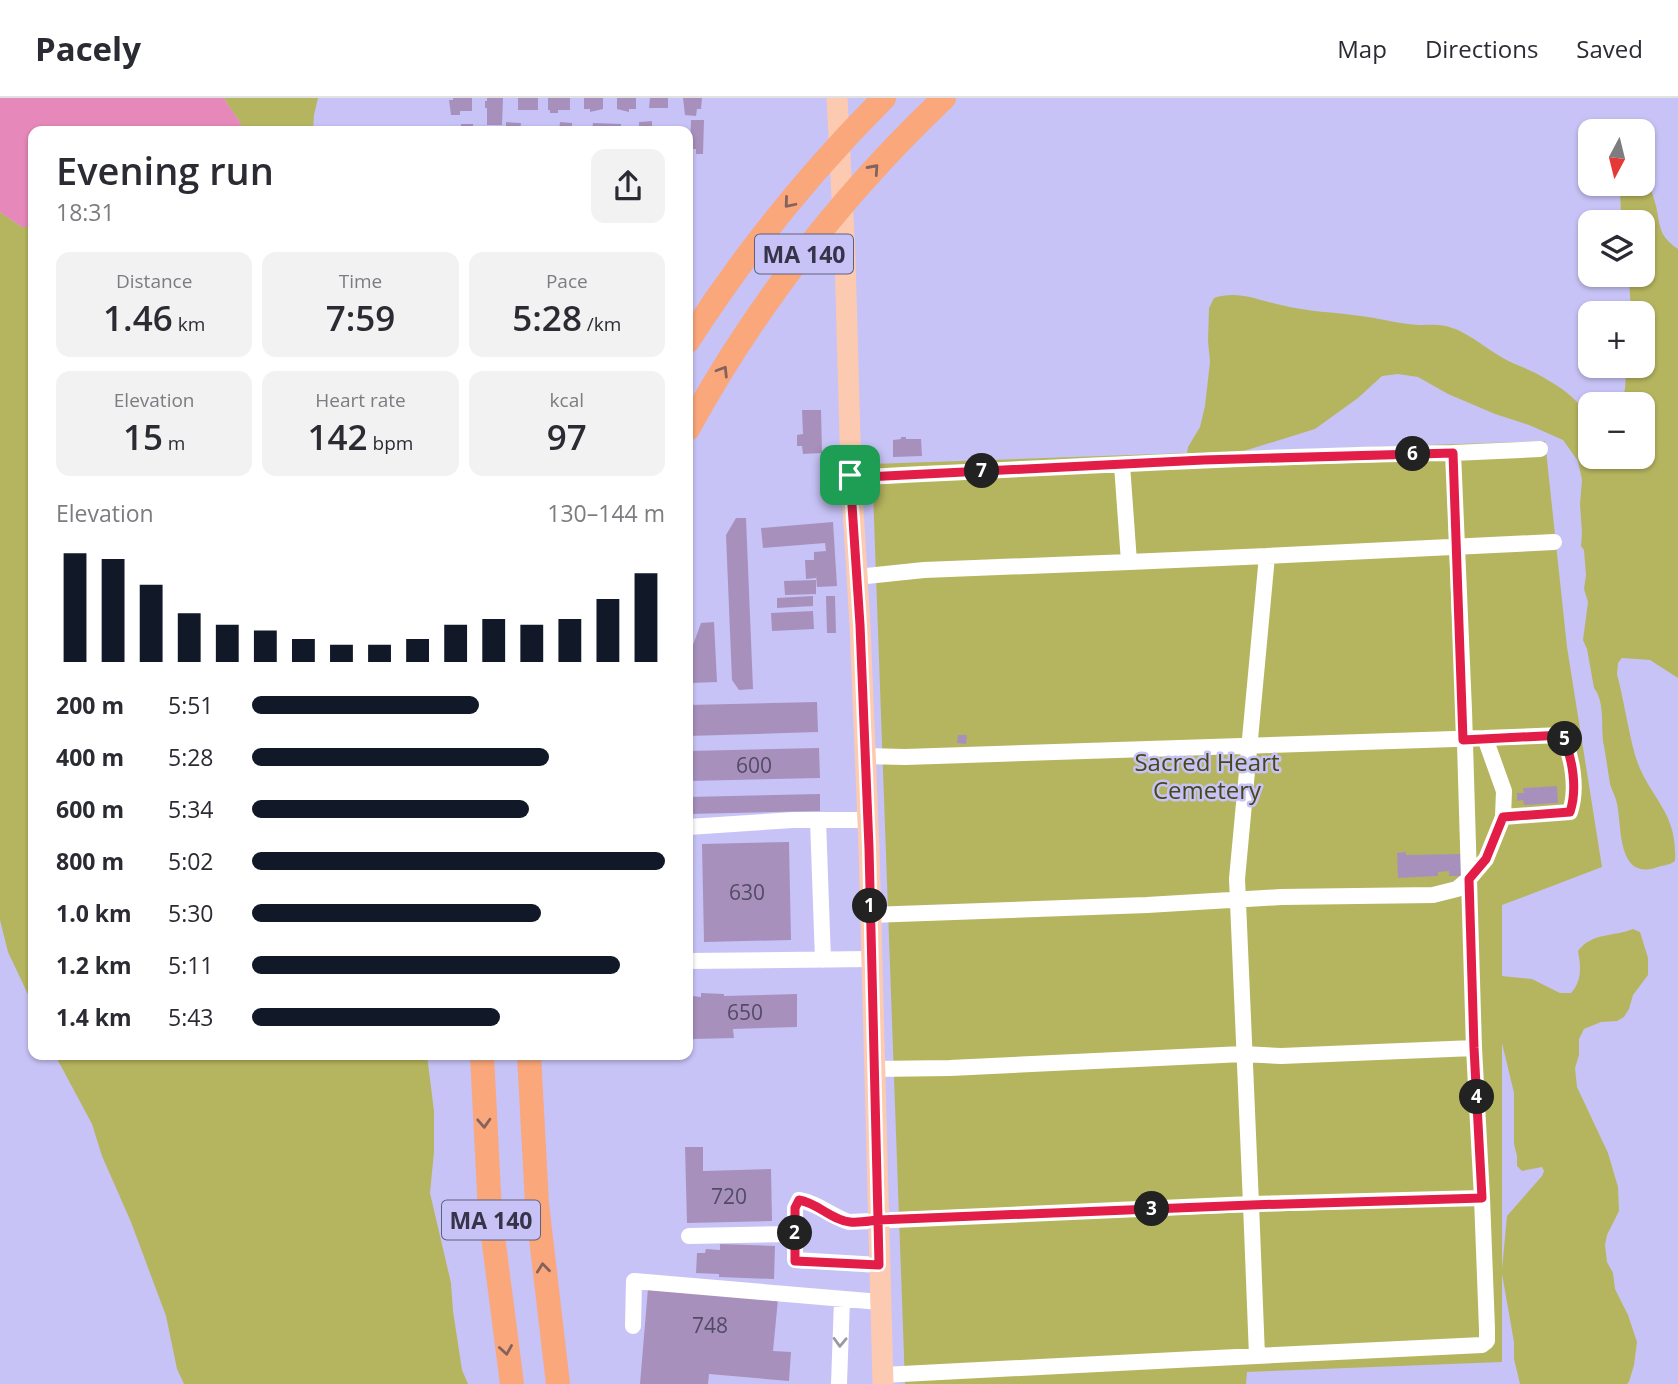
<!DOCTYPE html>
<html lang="en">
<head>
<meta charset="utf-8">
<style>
  :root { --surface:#fff; --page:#f2f2f3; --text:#2b2b33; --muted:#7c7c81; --line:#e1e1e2; --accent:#111827 }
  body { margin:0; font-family:"Open Sans",sans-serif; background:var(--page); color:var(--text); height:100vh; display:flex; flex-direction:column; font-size:26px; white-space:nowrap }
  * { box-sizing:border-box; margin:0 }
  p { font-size:23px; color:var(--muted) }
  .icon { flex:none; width:38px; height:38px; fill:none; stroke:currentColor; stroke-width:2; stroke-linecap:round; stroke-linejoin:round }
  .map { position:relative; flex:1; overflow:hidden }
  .drawer { position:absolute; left:28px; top:28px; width:665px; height:934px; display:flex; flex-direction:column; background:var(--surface); border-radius:14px; box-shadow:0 2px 5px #0004 }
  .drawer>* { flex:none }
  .needle { width:46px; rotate:187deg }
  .tools { position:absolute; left:1578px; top:21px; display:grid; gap:14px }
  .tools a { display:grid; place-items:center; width:77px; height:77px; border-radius:14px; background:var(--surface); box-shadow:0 2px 5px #0004; font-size:35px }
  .pin { position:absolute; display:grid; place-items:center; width:60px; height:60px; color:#fff; margin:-30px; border-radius:14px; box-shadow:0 4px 10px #0006 }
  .km { position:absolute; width:35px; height:35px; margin:-18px; border-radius:50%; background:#222; color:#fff; font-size:19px; line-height:35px; text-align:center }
  .round { display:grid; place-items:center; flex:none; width:74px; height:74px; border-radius:14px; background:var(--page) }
  .headline { display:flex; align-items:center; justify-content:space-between; height:119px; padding:0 28px }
  h1 { font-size:38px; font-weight:600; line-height:52px }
  .metrics { display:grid; grid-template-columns:repeat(3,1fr); gap:10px; height:119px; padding:7px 28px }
  .metrics div { display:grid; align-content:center; border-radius:14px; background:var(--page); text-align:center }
  .metrics b { font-size:35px; font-weight:600 }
  .metrics small { font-size:19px; font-weight:400 }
  .metrics p { font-size:19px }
  .chart { height:196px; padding:14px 28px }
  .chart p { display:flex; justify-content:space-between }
  .chart svg { width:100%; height:126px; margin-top:7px; stroke:var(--accent); stroke-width:6 }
  ul { padding:0 28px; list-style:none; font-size:23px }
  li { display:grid; grid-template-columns:112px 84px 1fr; align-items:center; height:52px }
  li i { height:18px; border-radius:9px; background:var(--accent) }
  header { display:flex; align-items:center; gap:42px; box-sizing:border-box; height:98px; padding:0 35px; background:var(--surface); border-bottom:2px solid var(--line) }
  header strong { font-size:33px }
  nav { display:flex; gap:38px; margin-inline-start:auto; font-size:24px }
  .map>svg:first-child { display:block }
  .green { fill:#b6b55f; fill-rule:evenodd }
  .water { fill:#e688b9 }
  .building { fill:#a890bd }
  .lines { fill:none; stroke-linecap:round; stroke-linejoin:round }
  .minor { stroke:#fff; stroke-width:16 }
  .major { stroke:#fccab0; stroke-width:21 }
  .highway { stroke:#faa77b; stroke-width:24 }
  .oneway { stroke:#84625d }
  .oneway2 { stroke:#9a9aa4 }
  .route-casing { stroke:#fff; stroke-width:14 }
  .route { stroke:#e11d48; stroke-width:9 }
  .labels { text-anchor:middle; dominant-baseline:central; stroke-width:5; stroke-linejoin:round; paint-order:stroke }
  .number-label { font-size:21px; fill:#524b66 }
  .shield { fill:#c7c3f6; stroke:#625f7d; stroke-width:2 }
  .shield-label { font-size:23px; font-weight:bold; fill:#363449 }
  .park-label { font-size:24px; fill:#48471c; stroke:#c7c3f6 }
</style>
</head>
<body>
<header>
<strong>Pacely</strong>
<nav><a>Map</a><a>Directions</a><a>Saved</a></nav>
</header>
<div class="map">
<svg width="1678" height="1286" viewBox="0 0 1678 1286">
  <rect width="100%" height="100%" fill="#c7c3f6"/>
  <path class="green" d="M224,0h94l-4,17 -1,16h-69c-5,-13 -14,-21 -20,-33z
    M1643,70c4,12 10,25 13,38 5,22 2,29 22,43v429l-28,-18 -28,-2 -4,5 -1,11c7,27 11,55 18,81 13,43 43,55 40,106 -6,5 -13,4 -20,7 -38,11 -33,-42 -38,-64 -1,-7 -5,-13 -7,-20 -2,-13 -4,-26 -6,-38 -4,-19 2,-42 -10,-58l-7,-39 -4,-9 5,-38 -4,-13 2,-14 -2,-25 -3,-4 1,-13 -2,-29 2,-24 -4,-19 -15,-21 -34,-15 -34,-11 -47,-20 -30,-17 -20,-3 -16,2 -24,22 -43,31 -71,22 301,-10 22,206 35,220 -100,38v71l30,3 28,14h11c11,-12 10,-26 7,-42 14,-19 36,-14 55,-22l7,3 8,26v17l-15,20 -4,14 -5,8 -7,4 -16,1 -17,7 -5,10v16l-4,13 2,19 31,66 10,34 1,24 -12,24 -2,10 2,17 6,11 2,16 13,26 9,27 -3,23 -5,17 -2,2h-107l-6,-25v-17l-12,-68v88l-255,10 -1,12h-341l-33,-920 315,-11 1,-6 12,-20 5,-21 5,-44 -2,-21 1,-33 5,-10c24,-8 43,2 67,7 27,7 53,7 80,11 16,2 31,6 47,8 22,3 29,-3 52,7 18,9 36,25 55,33 16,6 33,15 47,25 10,7 18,17 29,24v44h52v-53h-26c12,-10 7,-24 9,-38h17v-53h-12l-2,-36v-2h14v-53h-18l-4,-5 -1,-33h23zM1502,945l12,50v51l3,12v10l5,5 20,-4 2,4 -2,5 -35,40 -5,53z
    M0,114l22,15h11v778l-25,-53 -8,-32z
    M55,957h372l7,56v41l-4,41 21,90 2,28 9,59 6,14h-284l-7,-15 -11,-53 -35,-94 -29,-66 -10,-32z"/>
  <path class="water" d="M0,0h224c6,12 15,20 20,33h-211v96h-11l-22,-15z"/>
  <path class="building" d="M453,0h19v13h-12v4h-9l-2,-15h4z
    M487,0h16l-1,27h-15v-17h-2v-7h2z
    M518,0h20v12h-20z
    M548,0h22v12h-12v3h-8v-3h-2z
    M584,0h19v11l-13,3v-3h-6z
    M617,0h19v11h-7v3l-12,-3z
    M650,0h18v10h-19z
    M683,0h19l-1,11h-4l-1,7 -11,-1z
    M691,22h13l-1,34h-7v-5h-6z
    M652,23v10h-13v-9z
    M506,24l15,1 -1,8h-14z
    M560,24l12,1v8h-13z
    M593,25l28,1v7h-29z
    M461,26h12v7h-12z
    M802,312h19l1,43 -19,1 -1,-8h-5v-11l6,-1z
    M901,339h5v2h15l1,17 -29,1v-17l8,-1z
    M736,420h10l7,171 -14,1 -7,-10 -6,-145z
    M833,424l4,64 -20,1 -1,-12v3l-10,1 -1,-19h9v-8l12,-1 -1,-8 -62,5 -2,-20z
    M816,482v14l-31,1 -1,-14z
    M813,498v10l-36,2v-10z
    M826,498h9l1,37h-9z
    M813,513l1,18 -42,2 -1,-18z
    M714,524l3,60 -28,1v-27l12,-33z
    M817,604l1,30 -130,4v-31z
    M958,637h9l-1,9 -9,-1z
    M819,650l1,30 -132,3v-30z
    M1557,688l1,17 -34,2 -1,-5 -6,1v-8h7l-1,-5z
    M820,696v17l-132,3v-17z
    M789,744l2,98 -87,2 -2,-98z
    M1406,754v3l56,-1 1,22h-14v-5l-11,1v4l-40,2 -1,-25z
    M701,895l23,1v2l73,-2v33l-64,2 1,9 -41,1v-43l8,1z
    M685,1049h18v24l68,-2 1,52 -85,2z
    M720,1146l55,2 -1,33 -55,-2v-3l-23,-1 1,-20h8l1,-4 14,1z
    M648,1190l130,11 -5,52 18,1 -2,29 -80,-7 -1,10h-68z"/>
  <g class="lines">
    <path class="minor" d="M851,377l15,2c196,-10 391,-21 587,-24
      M1129,464l138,-6
      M857,479l67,-7 205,-8 -7,-97
      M1485,640l78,-3c9,23 15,53 7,77l-67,5
      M864,658l41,1 580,-19 19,53 -1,26 -17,42 -17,20 -12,10 -24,6 -152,2 -134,8 -277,10
      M818,722l5,140
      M688,729l105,-7h74
      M688,863l183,-2
      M1474,950l8,150
      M874,971l76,-1 293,-14 38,2 193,-8 -10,-338 -11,-257 87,-4
      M689,1138l106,-2
      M879,1167l-84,-5v-52l4,-8c19,3 32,16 50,22l402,-18 -14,-325 30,-323 287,-14
      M633,1228l1,-45 246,21
      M883,1277c200,-10 399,-21 599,-30l5,-4v-12l-5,-131 -231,6 6,152
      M839,1286l3,-84"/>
    <path class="major" d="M837,0l8,158 6,219 9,150 9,223 14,536"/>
    <path class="highway" d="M688,243c56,-87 122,-169 196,-243
      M688,331c67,-122 155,-235 256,-331
      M482,957l8,158 22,171
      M529,957l8,149 21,180"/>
  </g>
  <defs><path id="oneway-chevron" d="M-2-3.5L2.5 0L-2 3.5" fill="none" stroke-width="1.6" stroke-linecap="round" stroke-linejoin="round" transform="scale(1.75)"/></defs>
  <g class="oneway">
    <use href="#oneway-chevron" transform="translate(874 71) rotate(-48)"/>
    <use href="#oneway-chevron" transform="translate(789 105) rotate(130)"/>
    <use href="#oneway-chevron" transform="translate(723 273) rotate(-58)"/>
    <use href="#oneway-chevron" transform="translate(484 1025) rotate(87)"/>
    <use href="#oneway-chevron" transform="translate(543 1170) rotate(-96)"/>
    <use href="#oneway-chevron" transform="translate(506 1252) rotate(81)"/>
  </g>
  <use class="oneway2" href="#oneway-chevron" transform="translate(840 1244) rotate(92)"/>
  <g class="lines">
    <g class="route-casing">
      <path id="route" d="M850,377l10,150 9,223 9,372c-9,1 -19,3 -28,2 -19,-2 -32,-19 -51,-22l-4,8v53l84,4 -1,-45 373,-15 231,-7 -8,-150 -5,-169 17,-20 17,-42 67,-5c8,-24 2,-54 -7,-77l-100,5 -10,-287 -250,7 -337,17 -16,-2"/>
    </g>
    <use href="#route" class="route"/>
  </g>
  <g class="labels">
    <g class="number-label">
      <text x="754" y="667">600</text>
      <text x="747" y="794">630</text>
      <text x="745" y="914">650</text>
      <text x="729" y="1098">720</text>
      <text x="710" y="1227">748</text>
    </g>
    <g class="shield">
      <rect x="755" y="136.5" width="98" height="39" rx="5"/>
      <rect x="442" y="1102.5" width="98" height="39" rx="5"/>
    </g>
    <g class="shield-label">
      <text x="804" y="156">MA 140</text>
      <text x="491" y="1122">MA 140</text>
    </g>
    <g class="park-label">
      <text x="1207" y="663">Sacred Heart<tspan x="1207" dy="28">Cemetery</tspan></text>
    </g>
  </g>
</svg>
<div class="tools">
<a><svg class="needle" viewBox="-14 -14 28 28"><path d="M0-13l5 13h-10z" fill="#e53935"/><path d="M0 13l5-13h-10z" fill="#7c7c81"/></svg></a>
<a><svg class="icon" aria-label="layers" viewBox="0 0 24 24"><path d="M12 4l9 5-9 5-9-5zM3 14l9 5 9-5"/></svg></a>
<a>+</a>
<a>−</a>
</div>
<div class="pin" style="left:850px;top:377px;background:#1e9e55"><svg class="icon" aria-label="arrive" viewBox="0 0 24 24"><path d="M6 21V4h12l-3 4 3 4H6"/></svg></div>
<b class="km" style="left:870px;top:808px">1</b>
<b class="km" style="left:795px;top:1135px">2</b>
<b class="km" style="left:1152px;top:1111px">3</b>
<b class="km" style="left:1477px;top:999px">4</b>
<b class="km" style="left:1565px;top:641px">5</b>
<b class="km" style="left:1413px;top:356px">6</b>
<b class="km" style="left:982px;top:373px">7</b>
<section class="drawer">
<div class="headline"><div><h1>Evening run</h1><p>18:31</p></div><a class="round"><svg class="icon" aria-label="share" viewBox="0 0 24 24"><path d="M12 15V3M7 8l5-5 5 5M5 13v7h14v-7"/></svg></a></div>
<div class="metrics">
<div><p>Distance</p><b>1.46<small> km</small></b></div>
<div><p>Time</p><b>7:59</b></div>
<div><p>Pace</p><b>5:28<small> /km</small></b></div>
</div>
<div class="metrics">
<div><p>Elevation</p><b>15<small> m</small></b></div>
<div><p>Heart rate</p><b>142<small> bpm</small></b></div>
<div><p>kcal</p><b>97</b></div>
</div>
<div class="chart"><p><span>Elevation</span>130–144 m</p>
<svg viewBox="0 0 160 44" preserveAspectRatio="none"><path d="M5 44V6M15 44V8M25 44V17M35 44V27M45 44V31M55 44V33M65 44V36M75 44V38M85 44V38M95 44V36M105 44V31M115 44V29M125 44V31M135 44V29M145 44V22M155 44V13"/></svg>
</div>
<ul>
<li><b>200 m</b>5:51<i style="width:55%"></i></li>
<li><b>400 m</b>5:28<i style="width:72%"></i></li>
<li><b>600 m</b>5:34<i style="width:67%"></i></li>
<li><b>800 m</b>5:02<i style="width:100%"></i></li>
<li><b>1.0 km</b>5:30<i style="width:70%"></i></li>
<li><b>1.2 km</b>5:11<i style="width:89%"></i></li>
<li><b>1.4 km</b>5:43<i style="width:60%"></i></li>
</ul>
</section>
</div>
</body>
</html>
